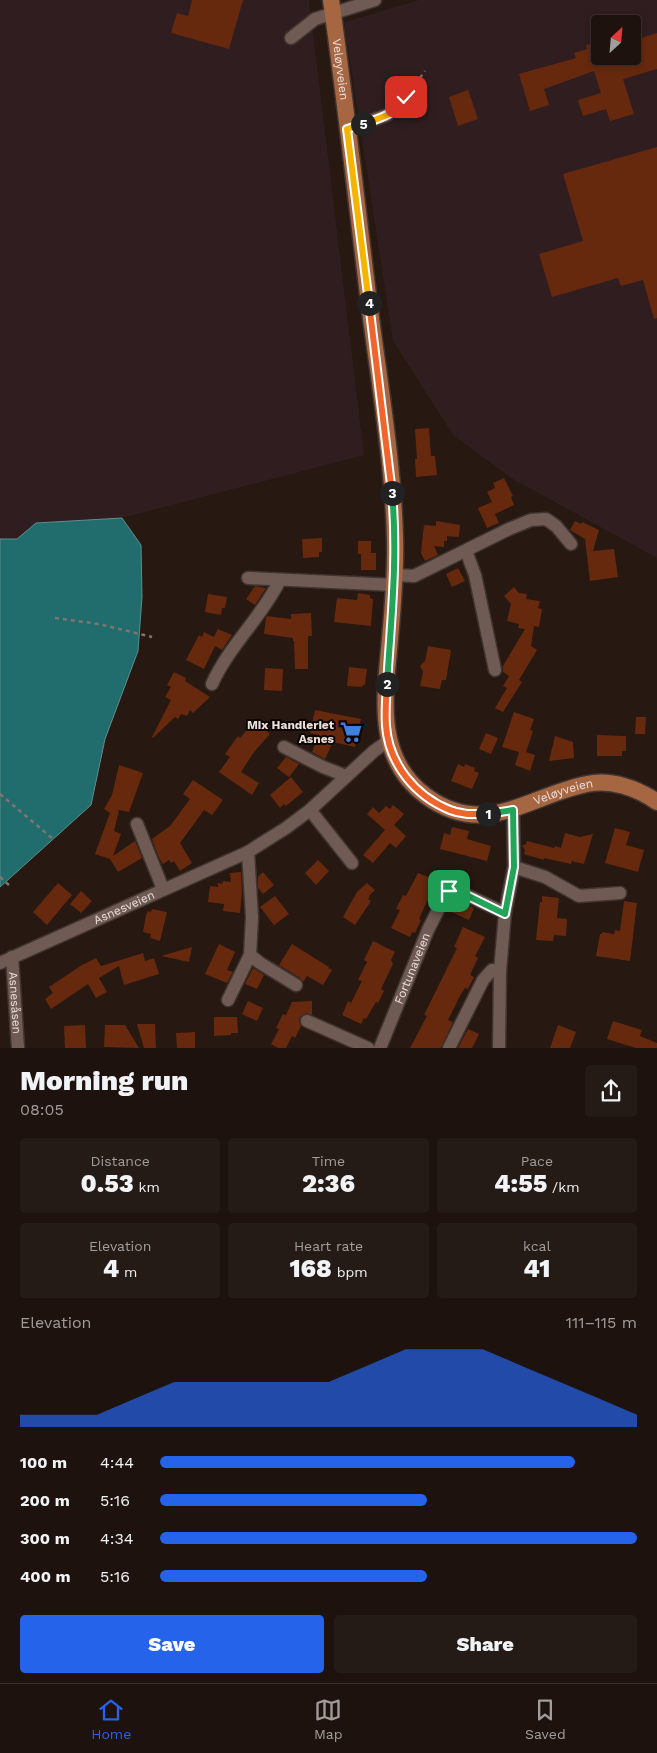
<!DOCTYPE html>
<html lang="en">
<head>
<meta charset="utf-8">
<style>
  :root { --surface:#1d120d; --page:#251b16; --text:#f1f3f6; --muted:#a09e9d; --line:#3b322e; --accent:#2563eb }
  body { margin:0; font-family:"Work Sans",sans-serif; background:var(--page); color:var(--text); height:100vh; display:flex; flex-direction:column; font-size:19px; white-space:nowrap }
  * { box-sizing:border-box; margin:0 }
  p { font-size:16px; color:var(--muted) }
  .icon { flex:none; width:28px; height:28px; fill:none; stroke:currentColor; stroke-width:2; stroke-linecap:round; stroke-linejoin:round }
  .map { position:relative; height:1048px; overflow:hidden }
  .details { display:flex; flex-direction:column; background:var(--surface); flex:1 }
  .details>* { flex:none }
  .needle { width:32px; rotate:26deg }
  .tools { position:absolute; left:591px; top:15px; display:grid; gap:10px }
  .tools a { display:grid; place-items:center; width:50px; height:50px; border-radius:5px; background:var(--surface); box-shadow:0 2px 8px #0003,0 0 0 1px var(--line); font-size:25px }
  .pin { position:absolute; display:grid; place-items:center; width:42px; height:42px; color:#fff; margin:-21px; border-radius:10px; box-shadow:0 2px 8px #0006 }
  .km { position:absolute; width:25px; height:25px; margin:-12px; border-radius:50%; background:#222; color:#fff; font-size:14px; line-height:25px; text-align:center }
  .round { display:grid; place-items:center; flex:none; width:52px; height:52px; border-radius:5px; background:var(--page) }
  .head { display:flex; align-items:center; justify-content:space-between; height:85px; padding:0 20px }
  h1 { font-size:28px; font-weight:800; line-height:38px }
  .figures { display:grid; grid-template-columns:repeat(3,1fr); gap:8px; height:85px; padding:5px 20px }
  .figures div { display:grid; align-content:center; border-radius:5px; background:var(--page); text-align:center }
  .figures b { font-size:25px; font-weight:800 }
  .figures small { font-size:14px; font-weight:400 }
  .figures p { font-size:14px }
  .chart { height:140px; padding:10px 20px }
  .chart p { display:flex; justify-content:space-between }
  .chart svg { width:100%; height:90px; margin-top:5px; fill:var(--accent); opacity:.7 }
  .cta { display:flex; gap:10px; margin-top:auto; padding:10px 20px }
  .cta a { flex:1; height:58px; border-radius:5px; background:var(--accent); color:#fff; font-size:20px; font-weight:800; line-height:58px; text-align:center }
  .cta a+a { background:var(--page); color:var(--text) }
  ul { padding:0 20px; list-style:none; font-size:16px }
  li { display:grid; grid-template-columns:80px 60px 1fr; align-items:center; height:38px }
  li i { height:12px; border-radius:6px; background:var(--accent) }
  .tabs { display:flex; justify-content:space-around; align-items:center; height:70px; border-top:1px solid var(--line); background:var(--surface); font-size:14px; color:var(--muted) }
  .tabs a { display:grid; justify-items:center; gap:2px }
  .tabs .on { color:var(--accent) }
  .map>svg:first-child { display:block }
  .industrial { fill:#301d1f; fill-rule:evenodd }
  .water { fill:#216c6d; stroke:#5e8e8e }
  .building { fill:#66290e }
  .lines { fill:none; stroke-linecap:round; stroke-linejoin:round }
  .minor-casing { stroke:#403431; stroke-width:15 }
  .major-casing { stroke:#403431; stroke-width:19 }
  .path { stroke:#82746e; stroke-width:2.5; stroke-dasharray:4 4; stroke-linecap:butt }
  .minor { stroke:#6f5b54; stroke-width:12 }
  .major { stroke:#a66642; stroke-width:16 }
  .split-1-casing { stroke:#fff; stroke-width:10 }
  .split-2-casing { stroke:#fff; stroke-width:10 }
  .split-3-casing { stroke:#fff; stroke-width:10 }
  .split-4-casing { stroke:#fff; stroke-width:10 }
  .split-5-casing { stroke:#fff; stroke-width:10 }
  .split-6-casing { stroke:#fff; stroke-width:10 }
  .split-1 { stroke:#22a559; stroke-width:6 }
  .split-2 { stroke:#f0652b; stroke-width:6 }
  .split-3 { stroke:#22a559; stroke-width:6 }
  .split-4 { stroke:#f0652b; stroke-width:6 }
  .split-5 { stroke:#f5b400; stroke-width:6 }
  .split-6 { stroke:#f5b400; stroke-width:6 }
  .labels { text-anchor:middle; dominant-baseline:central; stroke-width:4; stroke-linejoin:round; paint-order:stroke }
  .street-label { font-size:12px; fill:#ebdfdb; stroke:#0b0504 }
  .poi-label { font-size:12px; font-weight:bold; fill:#ebdfdb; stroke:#0b0504; text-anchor:end }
</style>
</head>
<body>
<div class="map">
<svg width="657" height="1048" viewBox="0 0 657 1048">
  <rect width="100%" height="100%" fill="#271811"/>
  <path class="industrial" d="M0,0h309l55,455 -242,63 -85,5 -20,16h-17z
    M419,0h238v558l-146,-80 -58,-43 -60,-94 -49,-319zM600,24h32v32h-32z"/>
  <path class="water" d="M122,518l19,27 1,52 -4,54 -33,88 -14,66 -91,82v-348h17l19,-16z"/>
  <path class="building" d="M192,0h51l-14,49 -58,-16 6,-20 11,3z
    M657,33v36l-34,10 11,35 -24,7 -4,-12 -23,7 -5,-16 23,-7 -7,-22 -50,18 5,16 -19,6 -11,-37 57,-16 -2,-5 13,-4 -1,-4 14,-4v15h32v-15z
    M468,90l10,29 -20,7 -9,-29z
    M657,147v171l-3,1 -11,-39 -22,6 -3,-8 -66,19 -13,-43 44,-13 -20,-67z
    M429,428l2,28h4l2,19 -21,2 -1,-18h2l-2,-30z
    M504,478l9,18 -2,1 3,8 -19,9 4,9 -12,5 -9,-20 14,-6 -5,-10 8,-4 -2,-5z
    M436,521l24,4 -1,12 -12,-1v5h-3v6l-10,-1 4,9 -13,6 -4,-8 3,-29 1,3v-2l11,1z
    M575,521l6,3 1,-2 17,8 -6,21 21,-2 4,28 -28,4 -5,-42 -15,-9z
    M322,538v14h-3v5l-16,1 -1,-19z
    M358,541h13v12h5v17h-15v-16h-3z
    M458,568l7,13 -13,6 -6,-13z
    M255,586l11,2 -11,17 -9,-6z
    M514,587l5,6 8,1 -1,5 14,2 -2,7 4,1 -3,18 -5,-1 -3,20 6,4 -18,30 3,2 -19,30 -8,-4 12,-20 -4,-2 6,-10 -6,-4v-6l22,-37 -7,-1 1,-4 -12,-3 4,-17 -7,-8z
    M358,593l12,2v3l3,1 -2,27 -37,-4 3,-24 20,2z
    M208,594l19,3 -2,11h-3l-1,7 -16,-3z
    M311,613l1,23h-4v33h-13l-1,-28h-1v-3l-29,-4 2,-16 1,-2 24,3v-5z
    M218,629l14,6 -10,15 -7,-4 -11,23 -18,-9 13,-25 3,2 2,-5 10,5z
    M428,646l23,4 -5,30h-4l-2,9 -20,-3 3,-14 -3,-6 5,-5z
    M349,667l18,2 -2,16h-2l-1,2 -15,-1z
    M265,668l18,1 -1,22 -18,-1z
    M174,672l12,6 -1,3 25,16 -17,16 -3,-3 -3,6 -6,-2 -3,5 -3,-2 -22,21 -1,-1 19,-37 -6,-3 6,-10 -4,-2z
    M315,710l46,9 -6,28 -22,-5 -8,17 -13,-7 7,-17 -9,-2z
    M514,712l20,7 -4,11 3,1 -7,21 9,3 -5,16 -15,-6 4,-13 -17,-5z
    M636,717h10l-1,17h-10z
    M255,721l15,13 -16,18 -13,20 18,11 -7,12 -33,-23 11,-15 -5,-3 13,-18 2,2z
    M486,733l12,5 -7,16 -12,-5z
    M597,735l29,1v15h-4v5h-25z
    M555,736l18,6 1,16 -25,3z
    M286,757l13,7 -10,13 -12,-9z
    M458,764l6,3 1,-3 10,4 -1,3 5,2 -7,16 -21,-8z
    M119,765l24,8 -14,39 -10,-2 -5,21 7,3 -8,22 22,-15 7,17 -24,14 -8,-13 -15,-5 15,-41 -6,-4 8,-14z
    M291,777l12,15 -17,14 -2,-2 -4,4 -10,-13z
    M193,780l30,20 -11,15 -8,-5 -24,33 12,20 -12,8 -6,-10 -3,2 -2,-3 -6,4 -4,-6 -7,-19 18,-13 20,-27 -7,-5z
    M393,805l11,9 -10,11 12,11 -10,12 -6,-5 -17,20 -10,-8 22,-25 -18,-16 6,-7 6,6 7,-7 4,3z
    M452,827l17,4 -2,8 24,7 -4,15 -47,-12 4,-16 6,2z
    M615,828l15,4 -4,13 18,5 -6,22 -33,-9z
    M565,833l15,4 13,-3 -9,30 -12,-3 -1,3 -27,-6v2l-20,-6 1,-4 -3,-4 4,-2 1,-3 27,7 1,-2 6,2z
    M318,860l11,11 -13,14 -11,-12z
    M241,872l1,20 -2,21 -17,-2 1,-7 -16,-2 2,-16 8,1v-4l4,1 1,-3 8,1 -1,-9z
    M263,872l11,13 -11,9 -5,-6v-11z
    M418,873l21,8 -2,8 2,1 -4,8 -5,-3 -11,24 2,1 -6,13 -3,-1 -2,5 -19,-9 9,-18 -4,-1 7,-14 3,1z
    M58,883l14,12 -25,30 -14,-13z
    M367,883l8,7 -6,6 1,1 -2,2 3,2 -16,24 -12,-8 14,-25z
    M81,891l11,10 -11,12 -11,-9z
    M275,896l14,18 -15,11 -14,-18z
    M542,896l17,2 -2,20 10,1 -1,17 -12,-1 -1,6 -17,-1 4,-38h2z
    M455,899l19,9 -5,12 -22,-10 5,-10z
    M624,901l13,2 -7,58 -34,-5 4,-22h2v-2l12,2 1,-4 5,1z
    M152,909l15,3 -7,29 -10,-3 1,-4 -8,-2 3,-17 2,-4 3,1z
    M463,927l22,10 -10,19 3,2 -8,17 4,2 -6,12 -3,-1 -4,6 -13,26 5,2 -12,26h-31l17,-32 -3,-1 33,-67 -3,-1z
    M373,941l22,11 -4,8 2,4 -12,25 3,2 -6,12 -2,-1 -10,17 -2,-1 -3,6 -19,-9 6,-14 3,2 11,-22 -4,-1 9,-18 -3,-2z
    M219,944l16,8 -8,18 6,2 -6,11 -22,-9z
    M292,944l37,23 -1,1 4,2 -9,15 -16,-9 -4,6 -3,-4 -21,-13z
    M192,947l-3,15 -28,-6z
    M143,953l2,8 9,-3 5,16 -35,11 -5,-19 -20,12 8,14 -11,6 -8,-14 -37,25 -6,-10 8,-6 -4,-6 33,-22 14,-7 5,8z
    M253,968l11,7 -7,14 -12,-5z
    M248,1001l15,7 -6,13 -15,-7z
    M312,1001v14l-6,-2 -6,4 -1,5 2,4 -6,12 -3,-2 -6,12h-8l-7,-4 8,-15 -3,-1 7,-14 3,1 6,-13z
    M214,1017h23l1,16h-7v2l-17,1z
    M613,1021l29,9 -2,6 17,7v5h-21l-29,-9z
    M137,1024h18l1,24h-12z
    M85,1025l1,23h-21l-1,-22z
    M105,1025h20l14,23 -35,-1z
    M558,1025l18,7 -6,16h-20z
    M468,1029l11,5 -7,14h-14z
    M195,1032v16h-18l-1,-15z"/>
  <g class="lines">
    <g class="minor-casing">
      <g id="minor">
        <path d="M291,38l24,-19 60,-19"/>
        <path d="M347,129l40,-14"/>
        <path d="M466,551l9,24 20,95"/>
        <path d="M395,575l19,1 95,-47 22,-9 15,-1 10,7 15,18"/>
        <path d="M248,578l147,7"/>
        <path d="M212,684c17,-38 49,-66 68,-104"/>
        <path d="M284,747l39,20 23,9"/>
        <path d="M310,810l42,53"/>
        <path d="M137,824l26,65"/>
        <path d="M514,867l31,10 34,19 41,-3"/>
        <path d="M250,955l10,8 36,22"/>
        <path id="s1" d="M12,957l6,91"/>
        <path id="s2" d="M0,963l248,-111 38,-24 24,-18 64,-59 14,-10"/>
        <path d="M228,1000l22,-45 2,-38 -4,-65"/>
        <path d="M307,1021l61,27"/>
        <path id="s3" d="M380,1048l48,-118 18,-36 8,-4 6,2 45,21"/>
        <path d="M449,1048l34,-68 9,-10 8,1"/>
        <path d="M499,1048l1,-77 5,-58 9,-46 -1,-57"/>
      </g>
    </g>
    <g class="major-casing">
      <g id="major">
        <path id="s4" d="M331,0c14,98 25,197 37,295 10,80 25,163 27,243 1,34 -2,68 -5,101 -5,56 -16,119 36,157 59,43 102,0 161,-12 24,-5 50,4 70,18"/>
      </g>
    </g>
    <path class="path" d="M396,110c9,-6 21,-29 29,-39
      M55,618l44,6 53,13
      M0,794l53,45
      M0,877l10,9"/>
    <use href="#minor" class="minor"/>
    <use href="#major" class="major"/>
  </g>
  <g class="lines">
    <g class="split-1-casing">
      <path id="split-1" d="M449,891l5,-1 6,2 45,22 9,-47 -1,-57 -25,4"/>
    </g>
    <g class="split-2-casing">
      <path id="split-2" d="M387,684c-1,14 -2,29 -1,42 3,38 29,70 64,84 12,5 25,4 38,4"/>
    </g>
    <g class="split-3-casing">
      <path id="split-3" d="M387,684c4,-64 11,-127 5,-191"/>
    </g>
    <g class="split-4-casing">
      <path id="split-4" d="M369,303l23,190"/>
    </g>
    <g class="split-5-casing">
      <path id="split-5" d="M363,124l-16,5 22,174"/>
    </g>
    <g class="split-6-casing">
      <path id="split-6" d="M363,124c17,-6 34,-10 43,-27"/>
    </g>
    <use href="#split-1" class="split-1"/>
    <use href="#split-2" class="split-2"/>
    <use href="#split-3" class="split-3"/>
    <use href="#split-4" class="split-4"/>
    <use href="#split-5" class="split-5"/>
    <use href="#split-6" class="split-6"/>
  </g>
  <defs>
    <g id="supermarket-bare" transform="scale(1.725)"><path d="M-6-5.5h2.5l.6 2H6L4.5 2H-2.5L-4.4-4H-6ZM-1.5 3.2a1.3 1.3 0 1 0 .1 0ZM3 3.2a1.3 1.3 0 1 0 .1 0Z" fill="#3f7fe0" stroke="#0b0504" stroke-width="2.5" paint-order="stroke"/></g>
  </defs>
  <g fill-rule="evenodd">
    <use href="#supermarket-bare" x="351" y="732"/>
  </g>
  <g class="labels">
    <g class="street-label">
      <text stroke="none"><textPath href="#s4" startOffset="70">Veløyveien</textPath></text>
      <text stroke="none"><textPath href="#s4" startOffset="958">Veløyveien</textPath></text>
      <text stroke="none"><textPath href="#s2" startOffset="136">Asnesveien</textPath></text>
      <text stroke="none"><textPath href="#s3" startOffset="86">Fortunaveien</textPath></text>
      <text stroke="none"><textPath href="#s1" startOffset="46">Asnesåsen</textPath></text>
    </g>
    <g class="poi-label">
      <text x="334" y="725">Mix Handleriet<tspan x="334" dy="14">Asnes</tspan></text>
    </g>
  </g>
</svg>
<div class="tools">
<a><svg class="needle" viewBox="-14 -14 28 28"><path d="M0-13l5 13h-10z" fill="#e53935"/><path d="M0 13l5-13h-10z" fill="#a09e9d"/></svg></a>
</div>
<div class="pin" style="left:449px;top:891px;background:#1e9e55"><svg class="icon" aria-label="arrive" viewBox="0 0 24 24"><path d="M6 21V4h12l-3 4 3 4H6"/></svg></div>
<div class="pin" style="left:406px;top:97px;background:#d93025"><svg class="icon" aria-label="check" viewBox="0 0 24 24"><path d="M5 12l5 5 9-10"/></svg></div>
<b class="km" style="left:488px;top:814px">1</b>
<b class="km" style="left:387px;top:684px">2</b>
<b class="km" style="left:392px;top:493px">3</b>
<b class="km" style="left:369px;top:303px">4</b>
<b class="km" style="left:363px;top:124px">5</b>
</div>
<section class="details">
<div class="head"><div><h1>Morning run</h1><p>08:05</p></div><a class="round"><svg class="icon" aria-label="share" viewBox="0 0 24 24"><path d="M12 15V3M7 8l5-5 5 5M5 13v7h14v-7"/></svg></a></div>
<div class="figures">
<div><p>Distance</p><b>0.53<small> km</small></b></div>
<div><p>Time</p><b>2:36</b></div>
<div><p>Pace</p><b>4:55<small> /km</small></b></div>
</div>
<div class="figures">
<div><p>Elevation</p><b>4<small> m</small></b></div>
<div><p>Heart rate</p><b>168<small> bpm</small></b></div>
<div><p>kcal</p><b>41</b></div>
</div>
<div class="chart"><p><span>Elevation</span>111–115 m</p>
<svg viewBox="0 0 160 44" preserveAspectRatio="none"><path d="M0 44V38L10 38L20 38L30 30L40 22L50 22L60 22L70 22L80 22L90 14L100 6L110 6L120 6L130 14L140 22L150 30L160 38V44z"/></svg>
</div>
<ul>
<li><b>100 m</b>4:44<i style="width:87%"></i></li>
<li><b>200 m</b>5:16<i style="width:56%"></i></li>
<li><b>300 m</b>4:34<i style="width:100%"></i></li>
<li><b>400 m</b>5:16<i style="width:56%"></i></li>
</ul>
<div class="cta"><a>Save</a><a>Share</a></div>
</section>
<nav class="tabs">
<a class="on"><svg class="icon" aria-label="home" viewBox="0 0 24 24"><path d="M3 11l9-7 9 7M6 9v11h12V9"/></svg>Home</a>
<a><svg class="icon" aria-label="map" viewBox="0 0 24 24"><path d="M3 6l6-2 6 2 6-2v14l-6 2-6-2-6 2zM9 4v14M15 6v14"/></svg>Map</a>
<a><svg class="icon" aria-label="saved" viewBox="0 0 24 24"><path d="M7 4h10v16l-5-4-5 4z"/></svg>Saved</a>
</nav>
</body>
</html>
